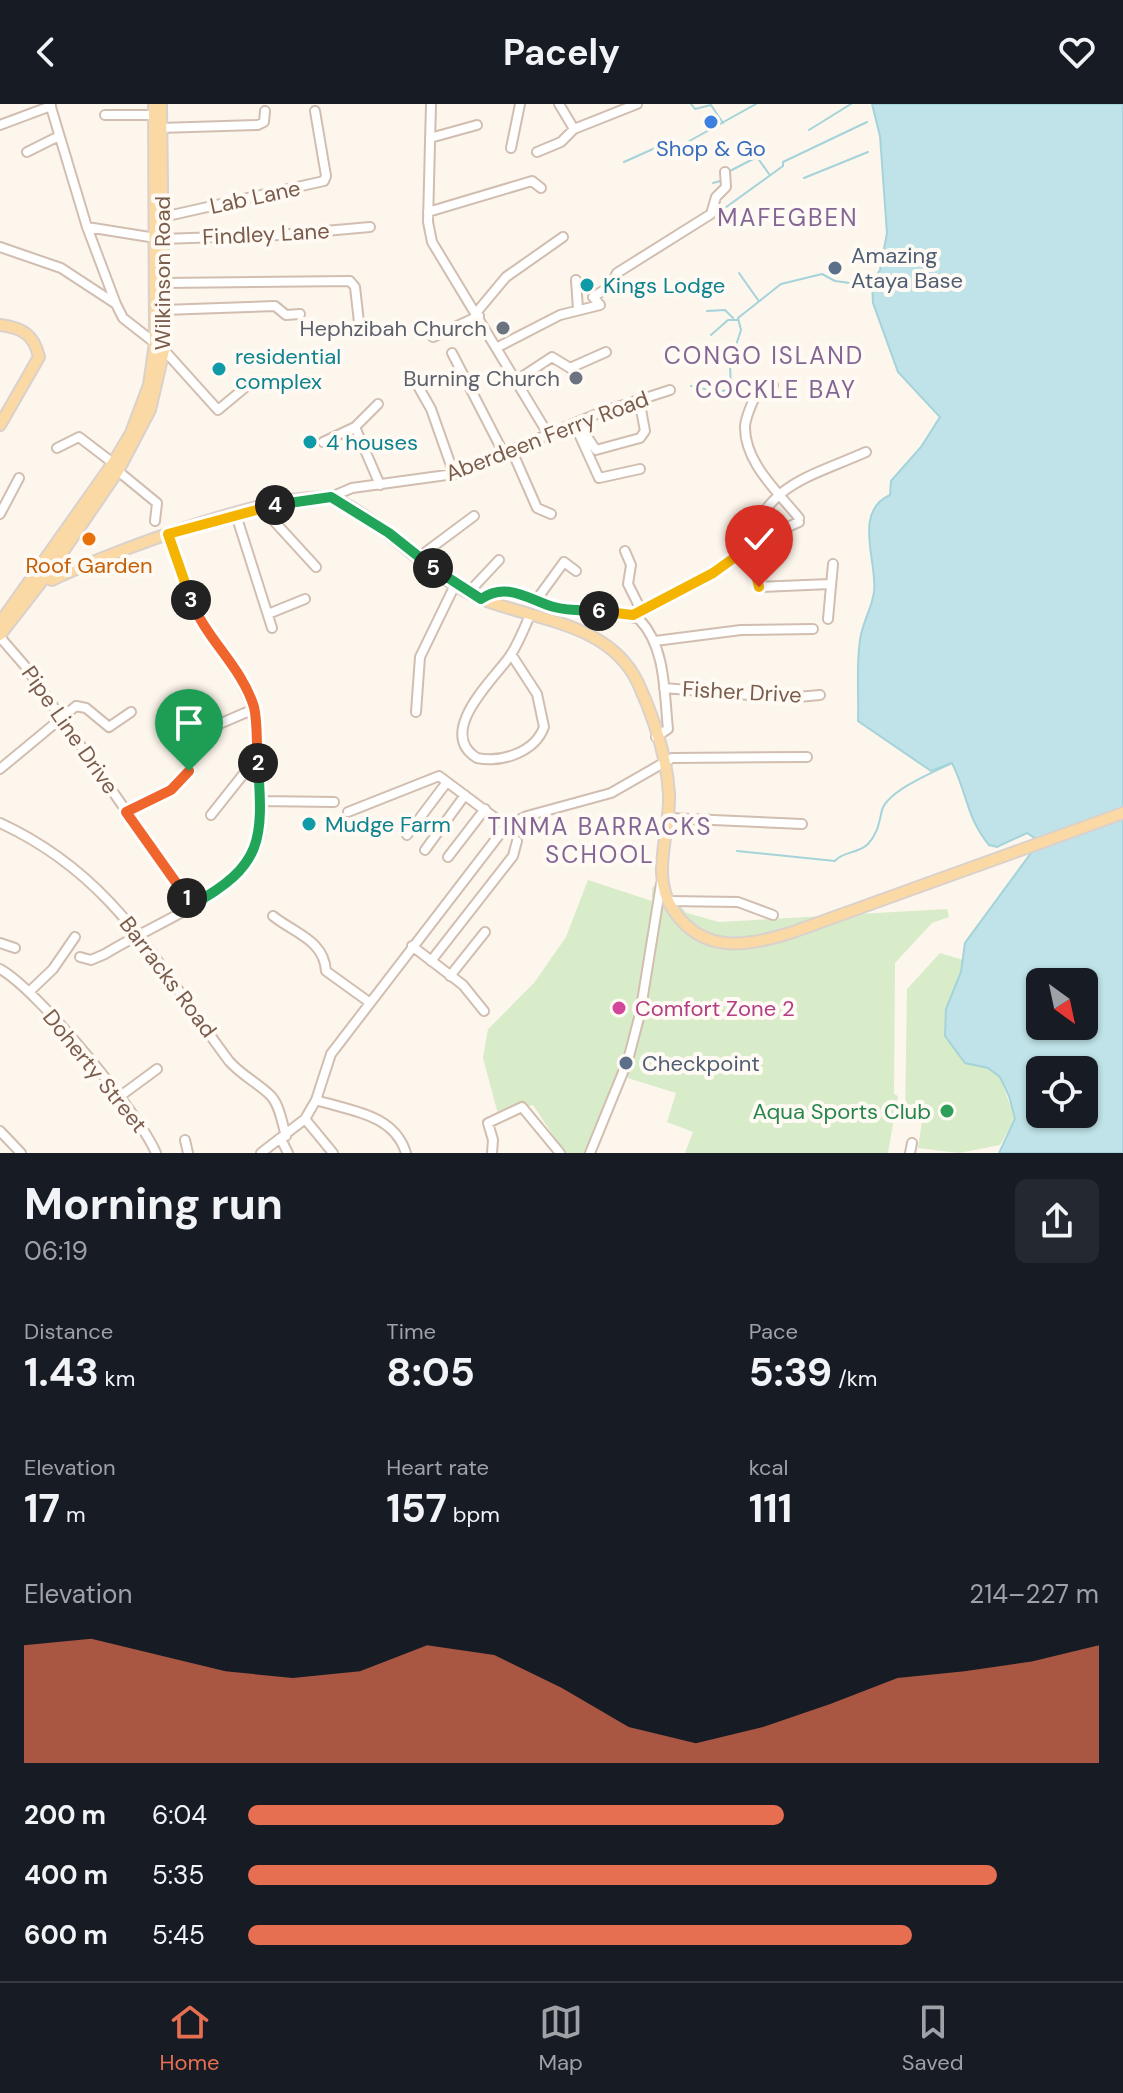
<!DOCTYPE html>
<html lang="en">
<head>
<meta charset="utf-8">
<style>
  :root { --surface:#171b24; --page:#242831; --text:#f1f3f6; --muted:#9ea1a6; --line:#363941; --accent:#e76f51 }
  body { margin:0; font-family:"DM Sans",sans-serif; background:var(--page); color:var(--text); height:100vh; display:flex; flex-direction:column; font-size:30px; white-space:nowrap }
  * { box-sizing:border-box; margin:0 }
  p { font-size:26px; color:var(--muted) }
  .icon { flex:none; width:44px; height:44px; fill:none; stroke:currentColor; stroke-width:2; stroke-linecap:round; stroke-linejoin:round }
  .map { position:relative; height:1049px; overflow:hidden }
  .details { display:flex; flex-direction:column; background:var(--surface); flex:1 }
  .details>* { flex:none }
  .needle { width:52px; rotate:147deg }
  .tools { position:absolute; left:1026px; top:864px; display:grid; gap:16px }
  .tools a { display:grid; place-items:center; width:72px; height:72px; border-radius:12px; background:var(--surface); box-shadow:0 2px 6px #0004; font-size:40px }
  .pin { position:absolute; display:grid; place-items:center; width:68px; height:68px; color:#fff; margin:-82px -34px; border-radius:50% 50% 50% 0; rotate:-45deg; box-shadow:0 0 8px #0007 }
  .pin .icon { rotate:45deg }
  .km { position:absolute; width:40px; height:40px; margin:-20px; border-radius:50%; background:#222; color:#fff; font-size:22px; line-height:40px; text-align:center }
  .round { display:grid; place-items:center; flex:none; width:84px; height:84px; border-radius:12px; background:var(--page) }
  .summary { display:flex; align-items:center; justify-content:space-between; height:136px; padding:0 24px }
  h1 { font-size:44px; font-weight:700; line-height:60px }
  .figures { display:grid; grid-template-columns:repeat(3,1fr); gap:12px; height:136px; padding:8px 24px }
  .figures div { display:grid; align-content:center }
  .figures b { font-size:40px; font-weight:700 }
  .figures small { font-size:22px; font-weight:400 }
  .figures p { font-size:22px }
  .chart { height:224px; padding:16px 24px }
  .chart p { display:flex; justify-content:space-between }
  .chart svg { width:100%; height:144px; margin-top:8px; fill:var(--accent); opacity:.7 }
  ul { padding:0 24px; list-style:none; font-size:26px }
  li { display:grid; grid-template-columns:128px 96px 1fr; align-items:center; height:60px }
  li i { height:20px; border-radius:10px; background:var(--accent) }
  header { display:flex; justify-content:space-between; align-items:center; height:104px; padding:0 24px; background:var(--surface); font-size:36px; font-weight:700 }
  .menu { display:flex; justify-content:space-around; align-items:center; height:112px; border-top:2px solid var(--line); background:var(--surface); font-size:22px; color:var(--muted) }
  .menu a { display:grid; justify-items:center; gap:4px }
  .menu .selected { color:var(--accent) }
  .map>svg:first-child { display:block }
  .green { fill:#d8ecc9 }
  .water { fill:#bfe3e8; stroke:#a5d3da; stroke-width:2; fill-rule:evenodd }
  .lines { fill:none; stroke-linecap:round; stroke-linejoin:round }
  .stream { stroke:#a5d3da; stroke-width:2 }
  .minor-casing { stroke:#d1beb0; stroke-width:12 }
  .major-casing { stroke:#dad1cd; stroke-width:14 }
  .minor { stroke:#fff; stroke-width:8 }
  .major { stroke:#fbd9a5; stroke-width:10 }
  .split-1-casing { stroke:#fff; stroke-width:16 }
  .split-2-casing { stroke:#fff; stroke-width:16 }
  .split-3-casing { stroke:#fff; stroke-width:16 }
  .split-4-casing { stroke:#fff; stroke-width:16 }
  .split-5-casing { stroke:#fff; stroke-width:16 }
  .split-6-casing { stroke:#fff; stroke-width:16 }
  .split-7-casing { stroke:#fff; stroke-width:16 }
  .split-1 { stroke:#f0652b; stroke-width:10 }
  .split-2 { stroke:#22a559; stroke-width:10 }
  .split-3 { stroke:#f0652b; stroke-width:10 }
  .split-4 { stroke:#f5b400; stroke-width:10 }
  .split-5 { stroke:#22a559; stroke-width:10 }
  .split-6 { stroke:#22a559; stroke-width:10 }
  .split-7 { stroke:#f5b400; stroke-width:10 }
  .shop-dot { fill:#3f7fe0; stroke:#fffaf3; stroke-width:3 }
  .service-dot { fill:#5c6f8a; stroke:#fffaf3; stroke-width:3 }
  .culture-dot { fill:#0f9aa8; stroke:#fffaf3; stroke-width:3 }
  .worship-dot { fill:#6b7280; stroke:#fffaf3; stroke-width:3 }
  .food-dot { fill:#e8710a; stroke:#fffaf3; stroke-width:3 }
  .hotel-dot { fill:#d1479c; stroke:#fffaf3; stroke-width:3 }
  .leisure-dot { fill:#2e9e5b; stroke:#fffaf3; stroke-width:3 }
  .labels { text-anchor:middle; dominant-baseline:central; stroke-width:8; stroke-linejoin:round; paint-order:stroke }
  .shop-label { font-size:22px; fill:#366cbe; stroke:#fffaf3 }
  .street-label { font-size:22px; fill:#7a5c4d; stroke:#fffaf3 }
  .service-label { font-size:22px; fill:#4e5e75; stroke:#fffaf3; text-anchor:start }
  .culture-label { font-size:22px; fill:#0d838f; stroke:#fffaf3; text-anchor:start }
  .worship-label { font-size:22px; fill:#5b616d; stroke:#fffaf3; text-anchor:end }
  .food-label { font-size:22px; fill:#c56008; stroke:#fffaf3 }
  .hotel-label { font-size:22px; fill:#b23c85; stroke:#fffaf3; text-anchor:start }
  .leisure-label { font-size:22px; fill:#27864d; stroke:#fffaf3; text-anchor:end }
  .neighbourhood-label { font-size:24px; letter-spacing:2px; fill:#846695; stroke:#fffaf3 }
</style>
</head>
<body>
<header><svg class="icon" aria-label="back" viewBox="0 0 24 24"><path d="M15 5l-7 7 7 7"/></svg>Pacely<svg class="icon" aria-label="heart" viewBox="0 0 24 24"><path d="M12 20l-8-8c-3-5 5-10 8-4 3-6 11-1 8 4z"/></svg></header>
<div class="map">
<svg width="1123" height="1049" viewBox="0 0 1123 1049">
  <rect width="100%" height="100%" fill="#fdf6ec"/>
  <path class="green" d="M588,776l64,21v-13l5,-4 30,29 32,9 228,-13 2,8 -17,6 -37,40 -1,131 4,2 -10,57h-203l8,-21 -26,-10 9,-29 -58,-18 -33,78h-20l-32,-48 -35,9 -15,-56 5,-29 46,-46 32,-46z
    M940,849l23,7 -2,12 27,96 12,9 15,42 -15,26 -41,8 -41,-5 4,-27 -17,-3 2,-129z"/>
  <path class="water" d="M872,0h251v1049h-124l16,-34 -6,-23 -9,-19 -12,-9 -23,-5 -20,-27 1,-27 15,-37 4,-29 66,-90 5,-14 -9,-6 -30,14 -8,-2c-23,-28 -21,-50 -37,-82l-21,8 -73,-50c1,-26 -2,-55 2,-81 2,-17 12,-32 14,-48 4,-29 -22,-80 16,-97l1,-14 30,-34 19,-30 -42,-45 -25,-69 -1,-21 8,-12 7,-37 -7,-97zM1040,878h44v44h-44zM1040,966h44v44h-44z"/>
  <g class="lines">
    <path class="stream" d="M691,0l4,5 16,-4 12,18
      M809,26l42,-26
      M624,58l38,-17 22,-1 72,-40
      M728,68l29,-15 12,17
      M804,74l64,-26
      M713,79l11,-3
      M711,114l72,-52v-4l84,-40
      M739,169l19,27
      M707,207l18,-1 8,8
      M711,231l17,-15h10
      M691,282l27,6 13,-3 -1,-25 11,-34 -3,-12 43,-34 41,-10 13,7 37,5
      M737,747l98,10c8,-10 23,-7 33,-17 10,-11 11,-21 14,-34 6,-19 51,-38 68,-46"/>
    <g class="minor-casing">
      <path id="minor" d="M50,0l37,123 29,77 7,14 32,25
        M431,0l-3,118 4,20 116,192
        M559,0l15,25 63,-25
        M105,11h48
        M0,21l51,-19
        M160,24l98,-3 6,-3 1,-11
        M430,34l47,-13
        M511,44l9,-44
        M27,48l32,-16
        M537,48l24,-10 13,-13
        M428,108l104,-31 9,7
        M163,113l161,-36 2,-5 -11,-65
        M87,123l75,12 118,-4 90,-8
        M0,143l61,21 55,36
        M576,176l2,29
        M163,179l187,-2 5,6 5,44
        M163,206l112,-4 11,9 14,-1
        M476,209l30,-36 57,-40
        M433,233l46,-21
        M498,243l62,-32 40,-10 -7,-8 16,-10 8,-14 94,-59 5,-17 10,-10 -1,-15
        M164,246l54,60 30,-25
        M452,249l52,101
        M414,275l17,30 23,65
        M517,276l35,-23 18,11 36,-16
        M773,281l-15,5c-5,11 -12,25 -13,36 -1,36 33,66 54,92
        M572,320l10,5 14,21 44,-12 5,-7 -6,-32
        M355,323l25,58
        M579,330l20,44 41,-9
        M323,338l32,-15 23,-23
        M57,344l22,-11 34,26
        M512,347l25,57 14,6
        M118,367l39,32 -2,18
        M331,393l21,-9 102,-14 145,-61 71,-23
        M262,404l54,59
        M0,410l19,-36
        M236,411l36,113
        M749,443l10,40 71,-3
        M625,447l6,14 -3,19 13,26
        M741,448c32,-71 59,-71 125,-100
        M419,453l55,-41
        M468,489l31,-33
        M481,495l13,-8h18l47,17 51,4 29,7c27,28 25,73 29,110l-12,8
        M537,495l27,-37 12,9
        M268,510l37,-15
        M633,511l80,-42 52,-36 34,-15
        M828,515l5,-55
        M0,533l25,29 167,239
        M655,537l86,-11 72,-1
        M511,550l26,40 7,33c-9,25 -42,36 -67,31 -42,-26 18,-80 33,-102 8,-12 14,-27 20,-41
        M664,584l122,10 34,-3
        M416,608l4,-55 35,-72
        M196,630l58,-25
        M0,665l76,-63 10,2 23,19 22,-15
        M260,697l74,1
        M126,708l45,-22 18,-19
        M348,708l91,-36 67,50
        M211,711l46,-58
        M668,714l134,6
        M0,719c115,53 157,142 229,238 12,14 29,22 42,35 9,10 11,27 15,40
        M407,731l40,-53
        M425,746l40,-55
        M448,753l37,-48
        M668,797l70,1 35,13
        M273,812c21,17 51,24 53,55l43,31
        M0,839l15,5
        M412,842l51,39 21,26
        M80,853l11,3 14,-6c54,-34 131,-56 155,-120l-6,-125 -17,-35 -39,-56 -30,-84
        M431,857l82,-105 4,-15
        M0,865c37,20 139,144 156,184
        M450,872l35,-44
        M30,887l23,-22 22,-32
        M119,993l38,-28
        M316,996c35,11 78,14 90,53
        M305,1015l28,34
        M0,1027l21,22
        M281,1035l7,14
        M185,1036l3,13
        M261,1049l44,-34 11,-19 15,-46 175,-228 21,-10 84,-23 61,-35 135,-1
        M492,1049l1,-13 -5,-17 34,-16 38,46
        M590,1049l38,-93 12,-46 21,-130
        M910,1049l2,-10"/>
    </g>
    <g class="major-casing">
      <path id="major" d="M0,221c22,3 34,9 39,32l-39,68
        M38,469l14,7c46,-23 246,-100 288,-79 52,27 90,78 144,99 56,21 126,24 154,83 15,33 29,75 31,111 2,38 -20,83 5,117 30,44 75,35 119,21l330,-119
        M0,519l113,-160 18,-30 18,-48 6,-42 -1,-239
        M0,531l49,-63 69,-101 32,-61 14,-60 -3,-246"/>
    </g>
    <use href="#minor" class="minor"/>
    <use href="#major" class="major"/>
  </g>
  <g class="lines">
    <g class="split-1-casing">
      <path id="split-1" d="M187,794l-61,-86 45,-22 18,-19"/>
    </g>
    <g class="split-2-casing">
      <path id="split-2" d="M187,794l5,7c72,-40 71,-65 66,-142"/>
    </g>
    <g class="split-3-casing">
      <path id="split-3" d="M191,496c15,39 51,67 63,107 4,17 2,38 4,56"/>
    </g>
    <g class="split-4-casing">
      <path id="split-4" d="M191,496l-23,-66 107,-29"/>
    </g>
    <g class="split-5-casing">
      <path id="split-5" d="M275,401l56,-8 58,36 44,35"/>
    </g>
    <g class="split-6-casing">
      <path id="split-6" d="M433,464l48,31c26,-18 48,1 73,8 14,4 31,3 45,4"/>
    </g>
    <g class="split-7-casing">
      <path id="split-7" d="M599,507l34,4 80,-42 36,-26 10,40"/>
    </g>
    <use href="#split-1" class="split-1"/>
    <use href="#split-2" class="split-2"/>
    <use href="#split-3" class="split-3"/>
    <use href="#split-4" class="split-4"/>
    <use href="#split-5" class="split-5"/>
    <use href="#split-6" class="split-6"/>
    <use href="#split-7" class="split-7"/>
  </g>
  <circle class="shop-dot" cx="711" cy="18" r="8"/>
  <g class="service-dot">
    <circle cx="835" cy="164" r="8"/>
    <circle cx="626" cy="959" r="8"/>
  </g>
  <g class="culture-dot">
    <circle cx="587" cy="181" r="8"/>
    <circle cx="219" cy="265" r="8"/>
    <circle cx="310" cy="338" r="8"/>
    <circle cx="309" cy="720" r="8"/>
  </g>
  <g class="worship-dot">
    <circle cx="503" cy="224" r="8"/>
    <circle cx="576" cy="274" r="8"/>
  </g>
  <circle class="food-dot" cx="89" cy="435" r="8"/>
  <circle class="hotel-dot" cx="619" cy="904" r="8"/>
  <circle class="leisure-dot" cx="947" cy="1007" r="8"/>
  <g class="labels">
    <g class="shop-label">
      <text x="711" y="44">Shop &amp; Go</text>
    </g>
    <g class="street-label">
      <text transform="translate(255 93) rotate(-12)">Lab Lane</text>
      <text transform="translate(266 130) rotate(-3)">Findley Lane</text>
      <text transform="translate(162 169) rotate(-90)">Wilkinson Road</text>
      <text transform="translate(547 332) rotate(-21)">Aberdeen Ferry Road</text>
      <text transform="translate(742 588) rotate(3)">Fisher Drive</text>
      <text transform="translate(70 626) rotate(55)">Pipe Line Drive</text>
      <text transform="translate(168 873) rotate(53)">Barracks Road</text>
      <text transform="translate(95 967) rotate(51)">Doherty Street</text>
    </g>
    <g class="service-label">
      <text x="851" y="151">Amazing<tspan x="851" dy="25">Ataya Base</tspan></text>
      <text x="642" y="959">Checkpoint</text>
    </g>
    <g class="culture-label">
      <text x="603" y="181">Kings Lodge</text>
      <text x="235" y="252">residential<tspan x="235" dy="25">complex</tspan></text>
      <text x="326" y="338">4 houses</text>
      <text x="325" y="720">Mudge Farm</text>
    </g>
    <g class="worship-label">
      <text x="487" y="224">Hephzibah Church</text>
      <text x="560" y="274">Burning Church</text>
    </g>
    <g class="food-label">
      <text x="89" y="461">Roof Garden</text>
    </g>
    <g class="hotel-label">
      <text x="635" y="904">Comfort Zone 2</text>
    </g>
    <g class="leisure-label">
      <text x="931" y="1007">Aqua Sports Club</text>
    </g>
    <g class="neighbourhood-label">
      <text x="788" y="113">MAFEGBEN</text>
      <text x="764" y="251">CONGO ISLAND</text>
      <text x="776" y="285">COCKLE BAY</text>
      <text x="600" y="722">TINMA BARRACKS<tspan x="600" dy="28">SCHOOL</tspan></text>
    </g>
  </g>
</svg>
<div class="tools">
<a><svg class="needle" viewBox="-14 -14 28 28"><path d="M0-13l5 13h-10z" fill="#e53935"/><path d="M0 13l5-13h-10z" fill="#9ea1a6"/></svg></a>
<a><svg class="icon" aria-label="locate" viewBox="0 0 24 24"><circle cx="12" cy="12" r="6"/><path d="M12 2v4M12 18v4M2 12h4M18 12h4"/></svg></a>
</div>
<div class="pin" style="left:189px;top:667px;background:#1e9e55"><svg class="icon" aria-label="arrive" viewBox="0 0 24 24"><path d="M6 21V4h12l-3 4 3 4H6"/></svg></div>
<div class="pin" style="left:759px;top:483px;background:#d93025"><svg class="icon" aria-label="check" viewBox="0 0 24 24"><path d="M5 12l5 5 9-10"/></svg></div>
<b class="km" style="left:187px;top:794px">1</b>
<b class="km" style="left:258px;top:659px">2</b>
<b class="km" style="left:191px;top:496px">3</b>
<b class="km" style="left:275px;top:401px">4</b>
<b class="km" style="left:433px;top:464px">5</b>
<b class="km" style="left:599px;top:507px">6</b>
</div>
<section class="details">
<div class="summary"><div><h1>Morning run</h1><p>06:19</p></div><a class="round"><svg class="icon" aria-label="share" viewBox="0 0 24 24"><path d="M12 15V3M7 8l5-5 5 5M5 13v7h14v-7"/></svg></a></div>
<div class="figures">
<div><p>Distance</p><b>1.43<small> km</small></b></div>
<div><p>Time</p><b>8:05</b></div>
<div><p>Pace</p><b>5:39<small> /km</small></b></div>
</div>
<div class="figures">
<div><p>Elevation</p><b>17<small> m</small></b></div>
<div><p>Heart rate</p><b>157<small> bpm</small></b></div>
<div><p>kcal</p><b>111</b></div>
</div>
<div class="chart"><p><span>Elevation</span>214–227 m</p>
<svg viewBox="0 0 160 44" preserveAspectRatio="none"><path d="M0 44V8L10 6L20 11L30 16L40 18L50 16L60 8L70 11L80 21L90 33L100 38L110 33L120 26L130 18L140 16L150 13L160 8V44z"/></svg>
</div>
<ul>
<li><b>200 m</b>6:04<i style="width:63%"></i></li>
<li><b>400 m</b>5:35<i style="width:88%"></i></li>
<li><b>600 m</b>5:45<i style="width:78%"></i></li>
</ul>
</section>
<nav class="menu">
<a class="selected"><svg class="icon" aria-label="home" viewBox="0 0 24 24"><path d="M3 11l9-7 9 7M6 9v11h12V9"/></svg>Home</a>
<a><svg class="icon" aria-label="map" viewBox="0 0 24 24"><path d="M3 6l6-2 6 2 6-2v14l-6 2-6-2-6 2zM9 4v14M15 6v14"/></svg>Map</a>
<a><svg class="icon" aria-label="saved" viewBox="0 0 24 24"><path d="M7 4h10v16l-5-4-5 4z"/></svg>Saved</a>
</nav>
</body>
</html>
